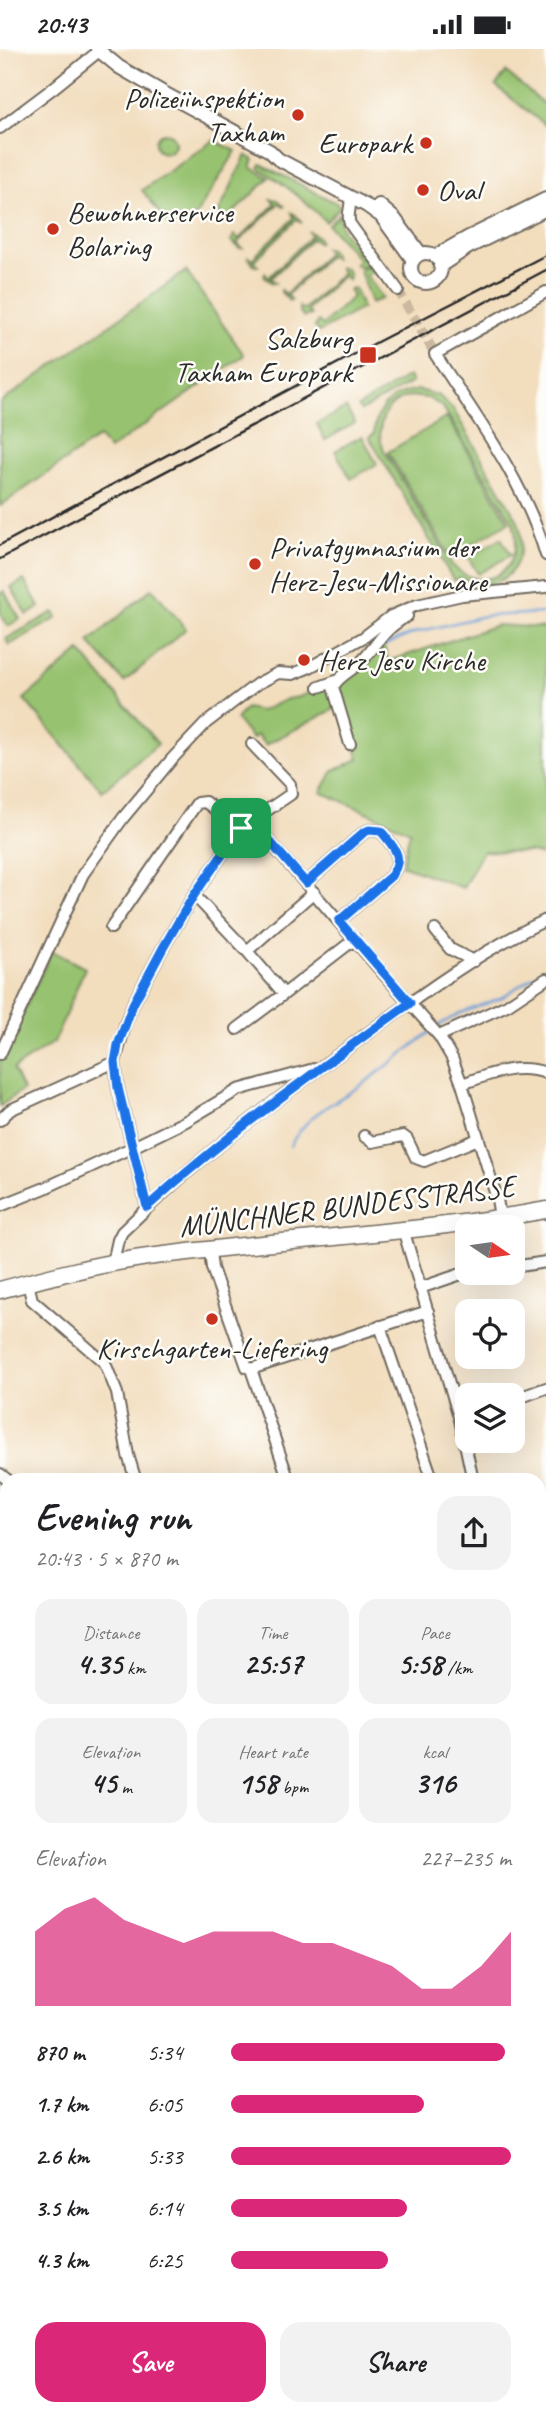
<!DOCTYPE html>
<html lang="en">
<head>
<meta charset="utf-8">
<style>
  :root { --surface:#fff; --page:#f2f2f2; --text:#202124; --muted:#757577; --accent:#db2777 }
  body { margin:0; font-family:Caveat,sans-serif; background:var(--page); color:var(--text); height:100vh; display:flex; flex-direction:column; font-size:26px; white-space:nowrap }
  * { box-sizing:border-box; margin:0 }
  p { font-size:23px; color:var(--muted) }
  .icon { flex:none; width:38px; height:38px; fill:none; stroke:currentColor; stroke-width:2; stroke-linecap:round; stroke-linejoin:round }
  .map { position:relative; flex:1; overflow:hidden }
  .details { position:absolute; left:0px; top:1424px; width:546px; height:943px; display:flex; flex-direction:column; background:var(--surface); border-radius:21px 21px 0 0; box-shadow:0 7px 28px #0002 }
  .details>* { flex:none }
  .needle { width:46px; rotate:103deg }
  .fabs { position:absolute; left:455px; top:1166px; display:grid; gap:14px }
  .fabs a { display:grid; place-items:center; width:70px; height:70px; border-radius:14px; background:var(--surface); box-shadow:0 7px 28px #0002; font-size:35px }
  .pin { position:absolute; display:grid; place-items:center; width:60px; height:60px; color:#fff; margin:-30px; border-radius:14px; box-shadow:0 4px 10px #0006 }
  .round { display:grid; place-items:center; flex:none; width:74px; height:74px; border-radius:21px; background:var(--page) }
  .overview { display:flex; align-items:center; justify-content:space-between; height:119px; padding:0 35px }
  h1 { font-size:38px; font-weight:800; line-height:52px }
  .figures { display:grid; grid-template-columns:repeat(3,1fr); gap:10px; height:119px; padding:7px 35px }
  .figures div { display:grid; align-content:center; border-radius:18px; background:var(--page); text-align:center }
  .figures b { font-size:30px; font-weight:800 }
  .figures small { font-size:19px; font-weight:400 }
  .figures p { font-size:19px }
  .chart { height:196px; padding:14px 35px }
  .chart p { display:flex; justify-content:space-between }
  .chart svg { width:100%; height:126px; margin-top:7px; fill:var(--accent); opacity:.7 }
  .cta { display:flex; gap:14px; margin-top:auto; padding:14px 35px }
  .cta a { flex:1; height:80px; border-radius:21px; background:var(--accent); color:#fff; font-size:28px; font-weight:800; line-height:80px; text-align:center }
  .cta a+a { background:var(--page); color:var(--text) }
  ul { padding:0 35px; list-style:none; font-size:23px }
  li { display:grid; grid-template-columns:112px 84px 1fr; align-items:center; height:52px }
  li i { height:18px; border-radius:9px; background:var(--accent) }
  .status { display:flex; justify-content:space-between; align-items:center; height:49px; padding:0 35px; background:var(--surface); direction:ltr }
  .status svg { height:19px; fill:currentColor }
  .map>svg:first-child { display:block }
  .green { fill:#97c26f; stroke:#61764d; stroke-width:2; fill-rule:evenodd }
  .forest { fill:#79a862; stroke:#526a46; stroke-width:2 }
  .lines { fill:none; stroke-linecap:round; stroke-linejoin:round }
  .stream { stroke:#6b9ed6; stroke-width:2.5 }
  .minor-tunnel { stroke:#cab9a0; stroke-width:10; stroke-dasharray:10 5; stroke-linecap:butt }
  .minor-casing { stroke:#71695e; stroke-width:14 }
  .tertiary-casing { stroke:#71695e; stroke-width:16 }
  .primary-casing { stroke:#71695e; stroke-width:19 }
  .minor { stroke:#fff; stroke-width:10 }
  .tertiary { stroke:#fff; stroke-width:12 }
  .primary { stroke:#fff; stroke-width:16 }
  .rail { stroke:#2b2b2b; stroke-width:2.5 }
  .route-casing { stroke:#fff; stroke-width:14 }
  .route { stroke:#1a73e8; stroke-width:9 }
  .poi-dot { fill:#c8321e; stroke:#fdfcf7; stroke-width:2.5 }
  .labels { text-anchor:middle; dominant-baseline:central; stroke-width:5; stroke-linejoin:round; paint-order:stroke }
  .poi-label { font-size:30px; fill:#2b2b2b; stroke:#fdfcf7; text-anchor:start }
  .street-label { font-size:30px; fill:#2b2b2b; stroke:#fdfcf7 }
</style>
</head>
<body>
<div class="status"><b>20:43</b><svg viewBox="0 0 49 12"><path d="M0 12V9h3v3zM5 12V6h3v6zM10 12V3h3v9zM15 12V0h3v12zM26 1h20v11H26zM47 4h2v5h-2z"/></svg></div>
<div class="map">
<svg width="546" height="2367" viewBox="0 0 546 2367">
  <rect width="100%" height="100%" fill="#fdfcf7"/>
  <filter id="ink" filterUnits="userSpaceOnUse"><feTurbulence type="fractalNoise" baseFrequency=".0143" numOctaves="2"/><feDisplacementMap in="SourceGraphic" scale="14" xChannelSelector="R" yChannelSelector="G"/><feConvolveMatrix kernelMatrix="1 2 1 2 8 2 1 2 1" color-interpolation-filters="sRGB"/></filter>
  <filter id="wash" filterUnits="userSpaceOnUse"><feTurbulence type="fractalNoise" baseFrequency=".00686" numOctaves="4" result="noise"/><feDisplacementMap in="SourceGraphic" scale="28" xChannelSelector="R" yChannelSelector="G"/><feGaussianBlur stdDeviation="1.57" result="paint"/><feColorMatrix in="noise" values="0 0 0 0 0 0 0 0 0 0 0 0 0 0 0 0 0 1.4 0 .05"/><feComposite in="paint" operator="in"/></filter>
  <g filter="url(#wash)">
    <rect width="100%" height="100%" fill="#f2ddbd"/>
    <path class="green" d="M506,23l40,34v20l-50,-40z
      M155 94a10 10 0 1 1 20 0a10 10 0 1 1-20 0Z
      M214,91l22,11 -43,69 -12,9 -4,-6 -7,4 -28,-37z
      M246,106l8,5 -3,7 18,11 -44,43 -7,-7z
      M261,115l77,40 2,3 -14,15c-20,-21 -43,-39 -67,-54z
      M271,150l7,1 7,7 -6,-4 -42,40 5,5h-3l-8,-7 3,-6 5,4 36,-35z
      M292,164l4,2 6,8 -6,-3 -42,41 4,5h-3l-8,-10 5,3 42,-41z
      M339,165l3,16 28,36h-13l-2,-2 4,-5 -31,-34z
      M308,182l10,6 1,4 -1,2 -5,-5 -42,40 4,5h-3l-8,-7 1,-3 4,4 42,-41z
      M325,199l5,1 5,9 -1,1 -5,-4 -42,40 5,5 -3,1 -8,-9v-2l5,4 42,-41z
      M339,219h6l4,6 -1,6 -5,-5 -36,35 4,5 -7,2 -4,-4 -1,-6 4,3 39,-37z
      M361,219h10l3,3 -8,4 17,23 -12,5 -11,-32z
      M186,222l58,84 -135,95 -10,-13 -99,69v-103z
      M352,239l3,1 7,19 -43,24 -4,-5 3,-6 5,4 30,-29 -4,-6z
      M409,327l3,6 -51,29 -3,-4z
      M419,341l20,6 14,13 65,112c13,42 -15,77 -58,57l-6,3 -85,-144 5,-3c1,-27 20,-42 45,-44zM410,347l18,2 15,9 70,116c14,43 -27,76 -61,42l-68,-115c-10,-24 0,-47 26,-54z
      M346,359l9,15 -30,17 -8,-16z
      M447,368l62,105 -59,35 -62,-105z
      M362,387l15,28 -26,15 -16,-28z
      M501,489l10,17 -33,19 -10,-17z
      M24,531l16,27 -13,8 -16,-28z
      M152,539l34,41 -62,53 -35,-40z
      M4,542l16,28 -12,7 -8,-13v-19z
      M54,563l3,6 -48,27 -3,-6z
      M497,576l49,3v228l-15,-4 -48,-1 -20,37 -61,-23 8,-34 -89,-39 12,-21 26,-12 -19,-53 -75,39 -8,-10 -5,4 -16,-20 10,-11 15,3 26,-12 12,-2 21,-9 62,-46 7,19z
      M80,602l78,93 -56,47 -78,-92z
      M52,902l33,17 -31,74 -41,27 10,21 -23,16v-45z
      M0,1918l7,14v33l-7,2z
      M546,2263v93l-6,-86z"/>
    <path class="forest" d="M437,2361h80l1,6h-80z"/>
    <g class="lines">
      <path class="stream" d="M385,596l32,-13 67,-16 62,-3
        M435,979l23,-14 43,-16 45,-30
        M290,1097c20,-36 43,-41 74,-63 23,-16 44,-34 66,-51"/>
    </g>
  </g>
  <g filter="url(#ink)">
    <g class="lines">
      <path class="minor-tunnel" d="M398,241l37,64"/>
      <g class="minor-casing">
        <path id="minor" d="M0,79l52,-39 47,-38
          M350,149c2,9 -4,16 0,26l48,66
          M546,243l-111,62c42,64 89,127 111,201
          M319,638l17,-6
          M350,695l-17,-57c6,-12 21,-17 30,-27 18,-20 19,-29 44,-44
          M251,771l131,152 57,64 13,22 10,26 35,115 3,18
          M306,834l57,-50 6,-3 12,1c13,17 24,25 10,45l-52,45
          M194,846l53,56 37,43 71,-55
          M111,879l86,-125 8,-1 36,26
          M435,881l15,19 24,12
          M247,902l67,-59
          M237,980l47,-35
          M439,987l68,-31 39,-26
          M0,1005l83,-180 40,-56 49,-59 34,-36 51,-39 21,-11 15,1 17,-7 54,-30 27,-21 26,-11 45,-10 84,-8
          M462,1035c28,-10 54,-21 84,-11
          M0,1071l10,-10 105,-48
          M364,1087l8,6 31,-6 4,3 9,19 8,3 54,-22
          M0,1157l45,-18 88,-41 53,-26 52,-31 76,-21
          M147,1158l-29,-119 -3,-26 10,-37 8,-21 30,-56 31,-53 47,-67 50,-34 -1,-10 -38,-40
          M403,1180l57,191 13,61
          M210,1202l2,17 35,99 4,2 38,112
          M113,1213l5,-22 4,-8c70,-69 148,-128 227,-185 63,-46 127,-94 197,-127
          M513,1218l33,-5
          M28,1234l4,17 73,63 12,30 11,62 8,26
          M420,1239l47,-16
          M380,1277l53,155
          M251,1320l177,-58
          M513,1351l33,-12
          M0,1425l9,7
          M539,1537l7,-7
          M539,1699l7,-1
          M0,1733l7,7
          M539,1784l7,-2
          M0,1785l7,7
          M0,1866l7,11
          M539,1878l7,-1
          M539,1979l7,25
          M539,2214l7,6
          M539,2266l6,5
          M0,2287h7
          M31,2361v6
          M114,2361v6
          M264,2361v6
          M433,2361l1,6"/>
      </g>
      <g class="tertiary-casing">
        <path id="tertiary" d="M97,0l22,18 43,25 108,59 8,8 89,47 14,10 32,44
          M379,156l16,14 26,35
          M411 219a15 15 0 1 1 30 0a15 15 0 1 1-30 0Z
          M435,207l32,-18 79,-39
          M440,217l29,-19 77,-38
          M539,1589l7,-2
          M539,2088h7
          M0,2149l7,-1"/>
      </g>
      <g class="primary-casing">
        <path id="primary" d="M0,1241c45,-12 89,-24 135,-31 136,-20 275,-24 411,-49"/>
      </g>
      <use href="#minor" class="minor"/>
      <use href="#tertiary" class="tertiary"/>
      <use href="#primary" class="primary"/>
      <path class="rail" d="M0,496l379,-204 167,-86
        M0,510l546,-289"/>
    </g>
  </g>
  <g class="lines" filter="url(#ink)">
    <g class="route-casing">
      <path id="route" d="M251,771l55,63 57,-50 6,-3 12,1c13,17 24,25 10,45l-52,45 71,82c-90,65 -181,130 -263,204l-29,-119 -3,-26 3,-17 15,-41 30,-56 31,-53 47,-67z"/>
    </g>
    <use href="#route" class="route"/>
  </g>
  <g class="poi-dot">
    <circle cx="298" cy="66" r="7"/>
    <circle cx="426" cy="94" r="7"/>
    <circle cx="423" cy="141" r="7"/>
    <circle cx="53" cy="180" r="7"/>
    <rect x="359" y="297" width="18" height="18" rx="3.5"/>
    <circle cx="255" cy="515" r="7"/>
    <circle cx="304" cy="611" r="7"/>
    <circle cx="212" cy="1270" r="7"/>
  </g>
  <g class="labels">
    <g class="poi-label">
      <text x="284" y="49" text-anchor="end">Polizeiinspektion<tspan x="284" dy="34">Taxham</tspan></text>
      <text x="412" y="94" text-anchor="end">Europark</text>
      <text x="437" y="141">Oval</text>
      <text x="67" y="163">Bewohnerservice<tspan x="67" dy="34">Bolaring</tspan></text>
      <text x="352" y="289" text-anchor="end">Salzburg<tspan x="352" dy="34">Taxham Europark</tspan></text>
      <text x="269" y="498">Privatgymnasium der<tspan x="269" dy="34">Herz-Jesu-Missionare</tspan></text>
      <text x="318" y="611">Herz Jesu Kirche</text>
      <text x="212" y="1299" text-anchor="middle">Kirschgarten-Liefering</text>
    </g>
    <g class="street-label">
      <text transform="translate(347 1157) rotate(-7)">MÜNCHNER BUNDESSTRASSE</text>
    </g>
  </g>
</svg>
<div class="fabs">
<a><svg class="needle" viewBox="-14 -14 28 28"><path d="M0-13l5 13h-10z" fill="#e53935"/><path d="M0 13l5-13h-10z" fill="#757577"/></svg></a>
<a><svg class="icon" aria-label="locate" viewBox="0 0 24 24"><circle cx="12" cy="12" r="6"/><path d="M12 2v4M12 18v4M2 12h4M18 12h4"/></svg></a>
<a><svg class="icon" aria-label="layers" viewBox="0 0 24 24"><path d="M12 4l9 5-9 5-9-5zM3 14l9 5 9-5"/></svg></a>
</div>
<div class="pin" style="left:241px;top:779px;background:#1e9e55"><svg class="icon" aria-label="arrive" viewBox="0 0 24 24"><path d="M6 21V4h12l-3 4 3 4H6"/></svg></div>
<section class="details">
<div class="overview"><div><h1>Evening run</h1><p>20:43 · 5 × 870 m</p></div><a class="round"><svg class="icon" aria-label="share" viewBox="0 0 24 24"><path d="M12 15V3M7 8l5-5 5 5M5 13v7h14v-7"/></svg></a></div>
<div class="figures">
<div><p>Distance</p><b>4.35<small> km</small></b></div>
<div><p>Time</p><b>25:57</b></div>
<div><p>Pace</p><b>5:58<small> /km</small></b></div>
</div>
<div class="figures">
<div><p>Elevation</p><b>45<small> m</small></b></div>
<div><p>Heart rate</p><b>158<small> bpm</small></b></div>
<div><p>kcal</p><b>316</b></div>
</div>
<div class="chart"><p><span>Elevation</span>227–235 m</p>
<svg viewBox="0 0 160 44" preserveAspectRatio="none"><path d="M0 44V18L10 10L20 6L30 14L40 18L50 22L60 18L70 18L80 18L90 22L100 22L110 26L120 30L130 38L140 38L150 30L160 18V44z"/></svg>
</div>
<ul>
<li><b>870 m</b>5:34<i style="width:98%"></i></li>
<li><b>1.7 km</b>6:05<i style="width:69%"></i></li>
<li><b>2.6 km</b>5:33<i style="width:100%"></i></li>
<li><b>3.5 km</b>6:14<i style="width:63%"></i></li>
<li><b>4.3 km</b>6:25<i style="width:56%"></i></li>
</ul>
<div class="cta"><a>Save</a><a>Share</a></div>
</section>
</div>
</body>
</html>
